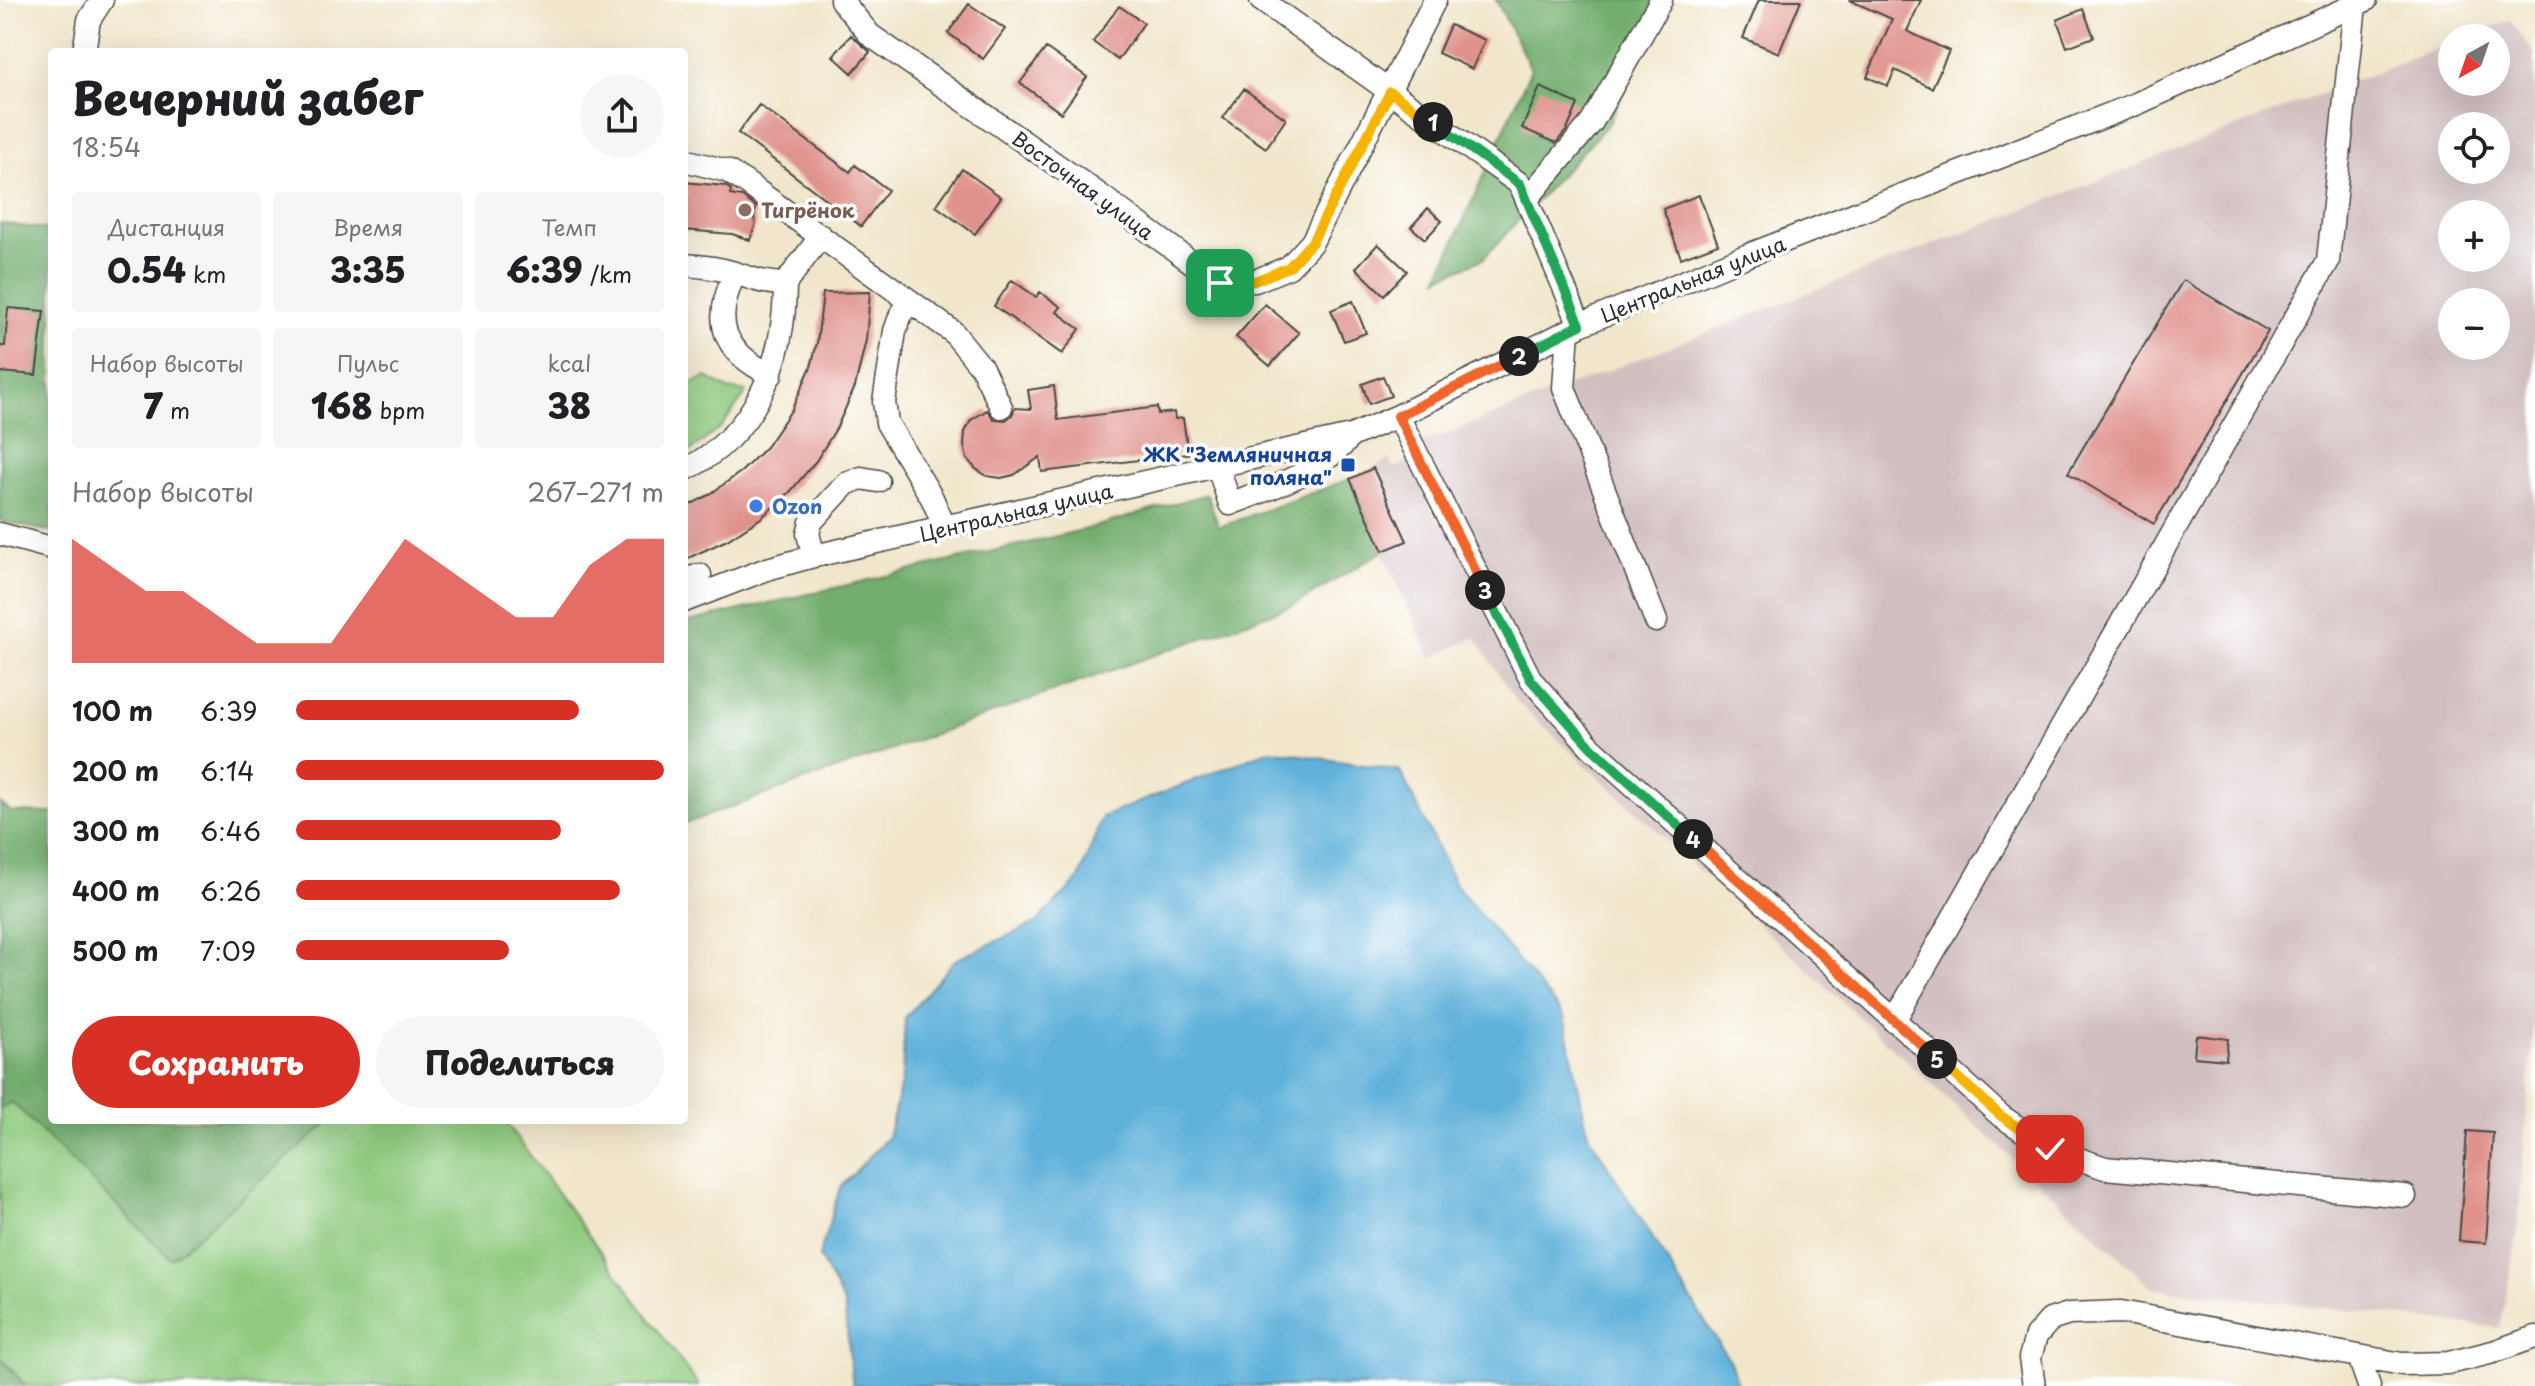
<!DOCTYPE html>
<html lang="ru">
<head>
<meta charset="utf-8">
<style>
  :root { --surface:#fff; --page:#f6f6f6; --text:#202124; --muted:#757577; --accent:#d93025 }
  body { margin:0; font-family:"Playpen Sans",sans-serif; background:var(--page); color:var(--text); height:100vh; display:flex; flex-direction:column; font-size:30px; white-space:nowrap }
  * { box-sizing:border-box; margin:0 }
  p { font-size:26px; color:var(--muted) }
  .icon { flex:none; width:44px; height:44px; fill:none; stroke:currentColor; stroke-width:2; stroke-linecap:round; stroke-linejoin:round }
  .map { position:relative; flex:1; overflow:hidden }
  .drawer { position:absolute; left:48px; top:48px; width:640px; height:1076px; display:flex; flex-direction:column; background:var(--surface); border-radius:8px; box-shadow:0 8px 32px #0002 }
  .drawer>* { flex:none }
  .needle { width:52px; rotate:220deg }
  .fabs { position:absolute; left:2438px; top:24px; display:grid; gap:16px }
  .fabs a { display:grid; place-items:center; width:72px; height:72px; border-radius:50%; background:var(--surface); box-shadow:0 8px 32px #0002; font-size:40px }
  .pin { position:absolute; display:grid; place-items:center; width:68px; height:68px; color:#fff; margin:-34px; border-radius:16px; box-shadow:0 4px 12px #0006 }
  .km { position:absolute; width:40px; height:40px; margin:-20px; border-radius:50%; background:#222; color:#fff; font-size:22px; line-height:40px; text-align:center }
  .round { display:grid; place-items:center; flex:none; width:84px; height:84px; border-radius:42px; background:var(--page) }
  .head { display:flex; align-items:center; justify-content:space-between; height:136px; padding:0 24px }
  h1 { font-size:44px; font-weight:800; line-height:60px }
  .stats { display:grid; grid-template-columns:repeat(3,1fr); gap:12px; height:136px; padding:8px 24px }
  .stats div { display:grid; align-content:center; border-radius:8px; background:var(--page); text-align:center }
  .stats b { font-size:34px; font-weight:800 }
  .stats small { font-size:22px; font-weight:400 }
  .stats p { font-size:22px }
  .chart { height:224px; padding:16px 24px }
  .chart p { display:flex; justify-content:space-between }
  .chart svg { width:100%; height:144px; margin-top:8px; fill:var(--accent); opacity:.7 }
  .button { display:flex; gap:16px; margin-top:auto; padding:16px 24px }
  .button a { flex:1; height:92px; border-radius:48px; background:var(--accent); color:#fff; font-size:32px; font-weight:800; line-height:92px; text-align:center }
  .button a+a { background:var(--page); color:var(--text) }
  ul { padding:0 24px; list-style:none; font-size:26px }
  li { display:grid; grid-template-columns:128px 96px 1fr; align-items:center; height:60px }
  li i { height:20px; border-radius:10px; background:var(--accent) }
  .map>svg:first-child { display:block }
  .industrial { fill:#d2bfc0; fill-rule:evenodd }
  .green { fill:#8fca7f; stroke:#5d7a55; stroke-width:2 }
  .forest { fill:#73ae6e; stroke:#4f6c4c; stroke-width:2 }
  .water { fill:#5fb1da; stroke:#456e82; stroke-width:2 }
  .building { fill:#e0938d }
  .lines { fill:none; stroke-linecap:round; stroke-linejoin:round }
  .minor-casing { stroke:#494743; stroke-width:25 }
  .minor { stroke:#fff; stroke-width:22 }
  .split-1-casing { stroke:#fff; stroke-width:16 }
  .split-2-casing { stroke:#fff; stroke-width:16 }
  .split-3-casing { stroke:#fff; stroke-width:16 }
  .split-4-casing { stroke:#fff; stroke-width:16 }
  .split-5-casing { stroke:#fff; stroke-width:16 }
  .split-6-casing { stroke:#fff; stroke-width:16 }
  .split-1 { stroke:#f5b400; stroke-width:10 }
  .split-2 { stroke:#22a559; stroke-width:10 }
  .split-3 { stroke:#f0652b; stroke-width:10 }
  .split-4 { stroke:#22a559; stroke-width:10 }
  .split-5 { stroke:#f0652b; stroke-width:10 }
  .split-6 { stroke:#f5b400; stroke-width:10 }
  .education-dot { fill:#8d6e63; stroke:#fff; stroke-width:3 }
  .transit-dot { fill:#1a4fb4; stroke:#fff; stroke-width:3 }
  .shop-dot { fill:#3f7fe0; stroke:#fff; stroke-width:3 }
  .labels { text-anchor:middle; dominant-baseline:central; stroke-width:7; stroke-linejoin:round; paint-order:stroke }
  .street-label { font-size:20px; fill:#2b2b2b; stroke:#fff }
  .education-label { font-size:20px; font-weight:bold; fill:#785e54; stroke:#fff; text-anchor:start }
  .transit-label { font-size:20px; font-weight:bold; fill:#164399; stroke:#fff; text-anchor:end }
  .shop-label { font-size:20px; font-weight:bold; fill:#366cbe; stroke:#fff; text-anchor:start }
</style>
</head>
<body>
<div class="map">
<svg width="2535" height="1386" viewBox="0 0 2535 1386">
  <rect width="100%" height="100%" fill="#fff"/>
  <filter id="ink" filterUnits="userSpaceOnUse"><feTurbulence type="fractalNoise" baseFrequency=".0125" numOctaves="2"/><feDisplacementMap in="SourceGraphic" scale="16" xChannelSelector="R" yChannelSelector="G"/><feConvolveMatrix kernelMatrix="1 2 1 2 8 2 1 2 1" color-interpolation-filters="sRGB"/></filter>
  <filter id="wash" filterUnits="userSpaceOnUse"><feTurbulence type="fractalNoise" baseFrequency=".006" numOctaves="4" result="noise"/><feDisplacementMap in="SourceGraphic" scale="32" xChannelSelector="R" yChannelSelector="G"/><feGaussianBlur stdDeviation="1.8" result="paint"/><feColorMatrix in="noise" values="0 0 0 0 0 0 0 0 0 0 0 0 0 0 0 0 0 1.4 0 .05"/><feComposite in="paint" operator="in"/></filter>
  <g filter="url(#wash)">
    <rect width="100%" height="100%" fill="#f1e6cb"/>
    <path class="industrial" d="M2510,20l25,34v954l-18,228 -17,92 -347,-40 -638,-588 -40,-63 -44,21 -81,-179 39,-19 4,8 17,-6 28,60 19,-7 -35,-72 1030,-400v39h44v-44h-32zM2452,126h44v44h-44zM2452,214h44v44h-44zM2452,302h44v44h-44z"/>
    <path class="green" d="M706,377l22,12 19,3 -26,35 -37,29v-69z
      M12,1102l159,157 160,-139h173l195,266h-673l-26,-29v-249z"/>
    <path class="forest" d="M1496,0h171l-58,123 -126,136 -45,19 93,-209z
      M0,223l52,7v302l-52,-11z
      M1350,479l33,72 -89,54 -610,219v-201l403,-94 120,-35 12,33z
      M0,803l11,9 41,1v307h279l-160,139 -159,-157 -12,6z
      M0,1357l25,29h1h-26z"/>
    <path class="water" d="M1270,750l130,21 55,113 109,132 24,118 142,228 8,24h-885l-9,-83 -25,-46 21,-69 48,-51 14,-57 3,-62 50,-58 81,-37 43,-44 23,-62z"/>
    <g id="blocks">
      <path class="building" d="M1759,0h42l-22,53 -36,-15z
        M1849,0h72l-14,31 42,20 -17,37 -37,-18 -7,16 -21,-9 25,-58z
        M969,4l36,25 -22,30 -35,-26z
        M1119,6l25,17 -26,37 -25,-18z
        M2083,9l11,28 -27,10 -10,-27z
        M1450,25l35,15 -13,29 -34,-16z
        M851,35l19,17 -18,21 -19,-17z
        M1046,48l41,29 -26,36 -41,-30z
        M1540,87l38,17 -11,26 -11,13 -34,-15z
        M1244,89l42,30 -20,29 -43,-30z
        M759,105l91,67 5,-7 33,25 -27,36 -123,-93z
        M962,169l39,28 -26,37 -39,-28z
        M684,182l41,4 6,4 -1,5 12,2 14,10 -2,11 2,5 -6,17 -18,-6 -48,-4z
        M1699,195l19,49 -37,14 -18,-49z
        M1428,208l14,13 -17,18 -14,-12z
        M1378,244l29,27 -23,24 -28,-27z
        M1012,280l24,17 4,-5 21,15 -4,5 23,17 -18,25 -68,-48z
        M2183,280l85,51 -114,193 -86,-51z
        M870,292l-4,48 -11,47 -18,40 -21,34 -26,31 -29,26 -34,22 -43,20v-52l25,-13 33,-24 24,-24 26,-38 19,-42 6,-24 6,-50z
        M1353,301l13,32 -22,8 -13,-31z
        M1265,304l34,29 -29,33 -34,-29z
        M8,308l36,3 -8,64 -36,-3v-26h5z
        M1383,376l8,20 -22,8 -7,-20z
        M1054,386l4,34 99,-13 1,7 16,-2 1,7 8,-1 5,36 -146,18 -2,-15 -26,18 -13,3 -14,-2 -11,-7 -9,-10 -3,-14 1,-13 6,-12 16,-10 7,9 12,1 6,-5 3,-7 16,1 -3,-19z
        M1373,468l34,73 -24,10 -33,-72z
        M2196,1035l32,4 -2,21 -32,-3z
        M2467,1131l26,2 -7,110 -27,-2z"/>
    </g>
  </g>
  <g filter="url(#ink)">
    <use href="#blocks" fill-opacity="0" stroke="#494743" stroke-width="2"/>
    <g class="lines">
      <g class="minor-casing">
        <path id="minor" d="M841,0l29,35 227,158 123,90 35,-2 34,-14 23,-25 123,-242
          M1261,0l259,184 60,141
          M84,52l5,-32 13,-20
          M684,160l43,11 18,11 165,119 -9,13 -6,17 -11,71 3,21 45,75 13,30
          M1527,199l65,-77 69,-122
          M684,265c17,1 35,3 51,8 18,6 31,11 50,11 0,76 -29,152 -101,186
          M735,273c-23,49 -13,78 36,102
          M785,284l36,-48
          M910,301l43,31 29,36 19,39
          M1568,331l-4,57 92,233
          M1398,416l133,264 59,66 411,370 49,33 55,19 300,28
          M1218,467l12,37c43,-17 91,-32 121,-68
          M0,534l52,14
          M814,556l-6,-22 3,-12 35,-38 15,-6 17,3
          M684,580l16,-5
          M684,601l83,-32 47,-13 537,-120 47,-20 182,-91 166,-69 390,-152 230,-104
          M1894,1021l434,-760 27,-256
          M2359,1357l10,29
          M2034,1386l-4,-28 6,-22 14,-16 19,-6 52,-2 281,52 47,-1 44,-11 42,-15"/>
      </g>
      <use href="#minor" class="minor"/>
    </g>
  </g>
  <g class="lines" filter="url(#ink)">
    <g class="split-1-casing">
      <path id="split-1" d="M1220,283l35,-2 34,-14 23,-25 78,-150 43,30"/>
    </g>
    <g class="split-2-casing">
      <path id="split-2" d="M1433,122l87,62 60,141 -61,31"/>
    </g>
    <g class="split-3-casing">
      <path id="split-3" d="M1485,590l-87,-174 121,-60"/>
    </g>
    <g class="split-4-casing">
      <path id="split-4" d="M1485,590l46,90 59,66 103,93"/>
    </g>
    <g class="split-5-casing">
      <path id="split-5" d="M1693,839l244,220"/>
    </g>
    <g class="split-6-casing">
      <path id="split-6" d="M1937,1059l64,57 49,33"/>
    </g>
    <use href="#split-1" class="split-1"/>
    <use href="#split-2" class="split-2"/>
    <use href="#split-3" class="split-3"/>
    <use href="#split-4" class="split-4"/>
    <use href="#split-5" class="split-5"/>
    <use href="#split-6" class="split-6"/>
  </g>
  <circle class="education-dot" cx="745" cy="210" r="8"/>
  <rect class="transit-dot" x="1340" y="457" width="16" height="16" rx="4"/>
  <circle class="shop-dot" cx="756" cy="506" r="8"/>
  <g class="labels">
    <g class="street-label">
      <text transform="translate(1083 185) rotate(36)">Восточная улица</text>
      <text transform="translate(1693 279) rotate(-22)">Центральная улица</text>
      <text transform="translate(1016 512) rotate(-13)">Центральная улица</text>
    </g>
    <g class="education-label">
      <text x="761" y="210">Тигрёнок</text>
    </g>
    <g class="transit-label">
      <text x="1332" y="454">ЖК "Земляничная<tspan x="1332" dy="23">поляна"</tspan></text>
    </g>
    <g class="shop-label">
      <text x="772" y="506">Ozon</text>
    </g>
  </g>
</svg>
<div class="fabs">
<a><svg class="needle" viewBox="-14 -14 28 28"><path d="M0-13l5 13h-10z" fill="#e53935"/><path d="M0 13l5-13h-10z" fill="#757577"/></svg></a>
<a><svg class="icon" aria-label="locate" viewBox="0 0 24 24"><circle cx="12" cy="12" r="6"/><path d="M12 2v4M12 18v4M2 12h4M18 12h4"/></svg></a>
<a>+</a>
<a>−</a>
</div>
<div class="pin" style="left:1220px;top:283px;background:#1e9e55"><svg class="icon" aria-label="arrive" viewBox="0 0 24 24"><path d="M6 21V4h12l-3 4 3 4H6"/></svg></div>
<div class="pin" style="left:2050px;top:1149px;background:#d93025"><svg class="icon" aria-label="check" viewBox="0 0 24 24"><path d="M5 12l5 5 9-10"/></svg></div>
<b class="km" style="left:1433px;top:122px">1</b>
<b class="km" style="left:1519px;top:356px">2</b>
<b class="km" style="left:1485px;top:590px">3</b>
<b class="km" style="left:1693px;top:839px">4</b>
<b class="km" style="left:1937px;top:1059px">5</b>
<section class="drawer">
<div class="head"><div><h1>Вечерний забег</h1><p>18:54</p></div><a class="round"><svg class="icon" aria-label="share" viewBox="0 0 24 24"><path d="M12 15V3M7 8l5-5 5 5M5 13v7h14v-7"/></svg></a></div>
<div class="stats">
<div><p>Дистанция</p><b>0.54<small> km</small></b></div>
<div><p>Время</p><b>3:35</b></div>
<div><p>Темп</p><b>6:39<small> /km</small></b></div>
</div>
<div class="stats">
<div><p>Набор высоты</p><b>7<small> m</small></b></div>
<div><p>Пульс</p><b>168<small> bpm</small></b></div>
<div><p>kcal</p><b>38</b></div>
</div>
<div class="chart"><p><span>Набор высоты</span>267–271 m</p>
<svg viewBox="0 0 160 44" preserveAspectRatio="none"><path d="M0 44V6L10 14L20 22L30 22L40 30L50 38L60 38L70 38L80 22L90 6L100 14L110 22L120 30L130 30L140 14L150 6L160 6V44z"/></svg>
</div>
<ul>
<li><b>100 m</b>6:39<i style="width:77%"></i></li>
<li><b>200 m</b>6:14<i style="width:100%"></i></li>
<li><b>300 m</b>6:46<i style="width:72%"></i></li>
<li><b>400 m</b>6:26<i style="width:88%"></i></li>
<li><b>500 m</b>7:09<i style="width:58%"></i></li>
</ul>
<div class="button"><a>Сохранить</a><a>Поделиться</a></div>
</section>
</div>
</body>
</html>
